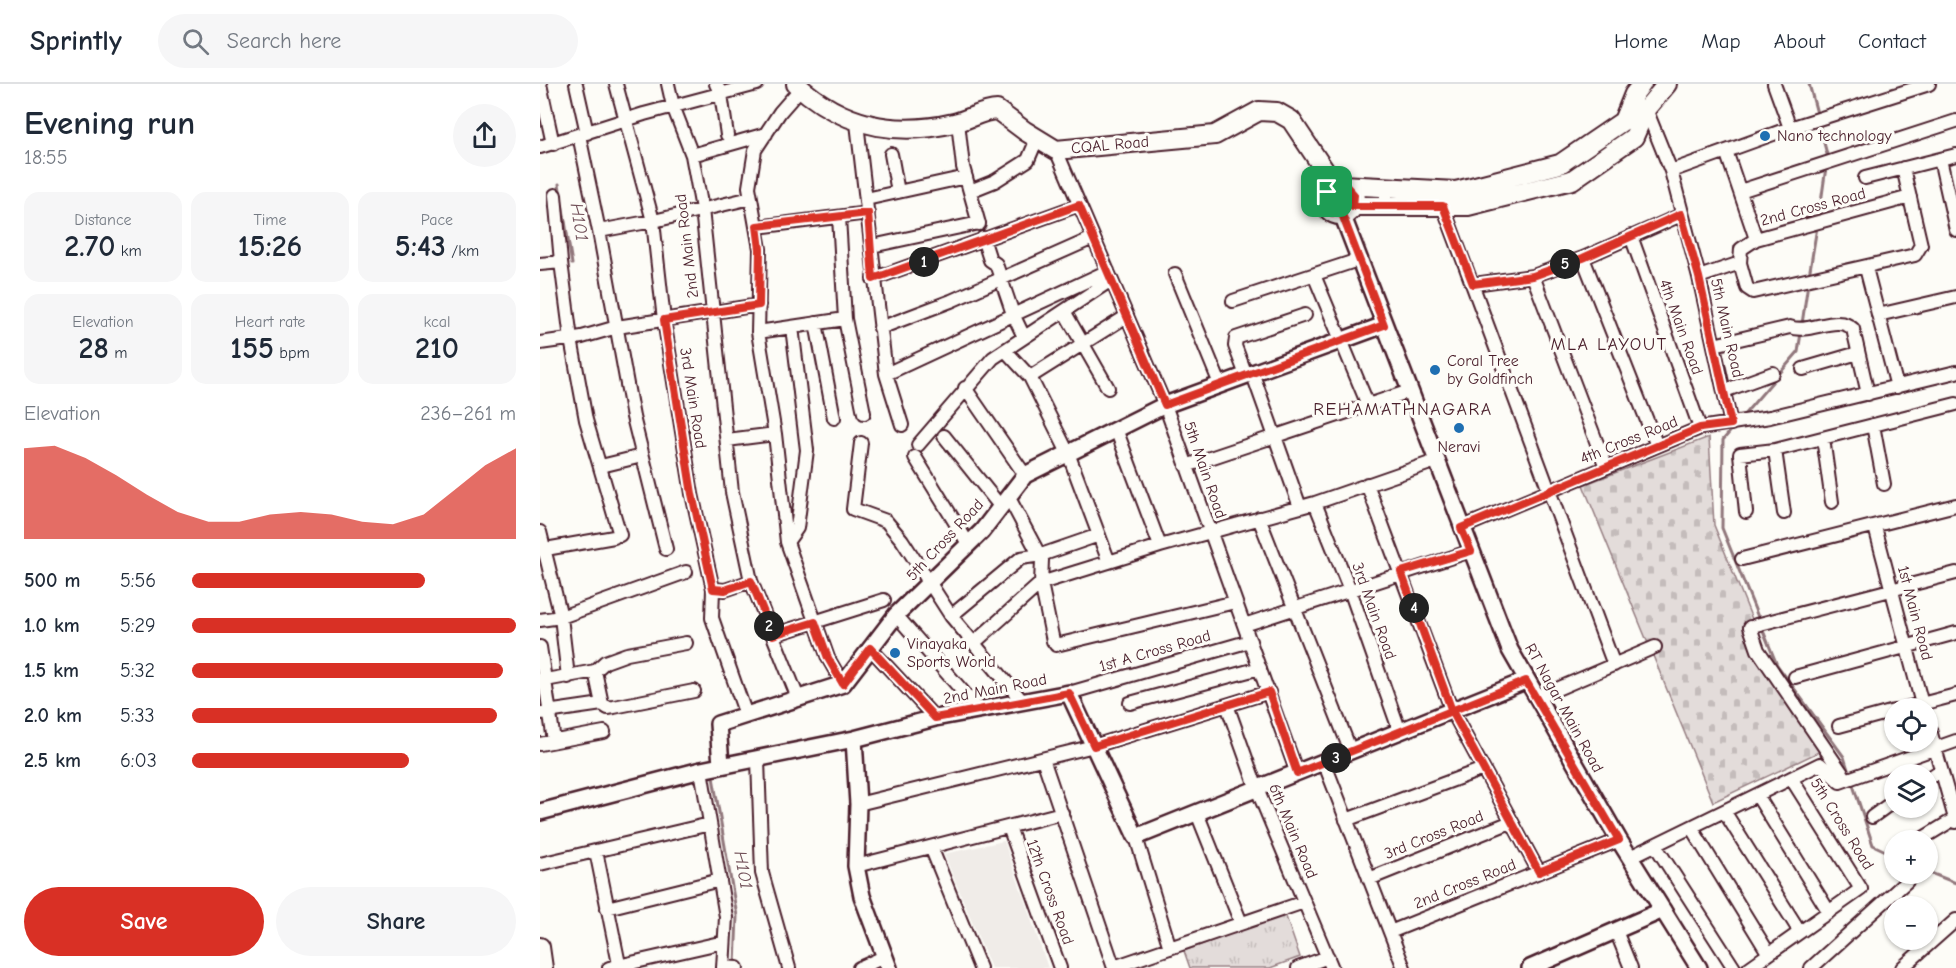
<!DOCTYPE html>
<html lang="en">
<head>
<meta charset="utf-8">
<style>
  :root { --surface:#fff; --page:#f6f6f7; --text:#1f2937; --muted:#747a83; --line:#e0e1e3; --accent:#d93025 }
  body { margin:0; font-family:"Comic Neue",sans-serif; background:var(--page); color:var(--text); height:100vh; display:flex; flex-direction:column; font-size:22px; white-space:nowrap }
  * { box-sizing:border-box; margin:0 }
  p { font-size:20px; color:var(--muted) }
  .icon { flex:none; width:33px; height:33px; fill:none; stroke:currentColor; stroke-width:2; stroke-linecap:round; stroke-linejoin:round }
  .map { position:relative; flex:1; overflow:hidden }
  .details { display:flex; flex-direction:column; background:var(--surface); width:540px }
  .details>* { flex:none }
  .fabs { position:absolute; left:1344px; top:614px; display:grid; gap:12px }
  .fabs a { display:grid; place-items:center; width:54px; height:54px; border-radius:50%; background:var(--surface); box-shadow:0 2px 4px #0004; font-size:30px }
  .pin { position:absolute; display:grid; place-items:center; width:51px; height:51px; color:#fff; margin:-26px; border-radius:12px; box-shadow:0 3px 9px #0006 }
  .km { position:absolute; width:30px; height:30px; margin:-15px; border-radius:50%; background:#222; color:#fff; font-size:16px; line-height:30px; text-align:center }
  .round { display:grid; place-items:center; flex:none; width:63px; height:63px; border-radius:32px; background:var(--page) }
  .head { display:flex; align-items:center; justify-content:space-between; height:102px; padding:0 24px }
  h1 { font-size:33px; font-weight:600; line-height:45px }
  .metrics { display:grid; grid-template-columns:repeat(3,1fr); gap:9px; height:102px; padding:6px 24px }
  .metrics div { display:grid; align-content:center; border-radius:15px; background:var(--page); text-align:center }
  .metrics b { font-size:30px; font-weight:600 }
  .metrics small { font-size:16px; font-weight:400 }
  .metrics p { font-size:16px }
  .chart { height:168px; padding:12px 24px }
  .chart p { display:flex; justify-content:space-between }
  .chart svg { width:100%; height:108px; margin-top:6px; fill:var(--accent); opacity:.7 }
  .button { display:flex; gap:12px; margin-top:auto; padding:12px 24px }
  .button a { flex:1; height:69px; border-radius:36px; background:var(--accent); color:#fff; font-size:24px; font-weight:600; line-height:69px; text-align:center }
  .button a+a { background:var(--page); color:var(--text) }
  ul { padding:0 24px; list-style:none; font-size:20px }
  li { display:grid; grid-template-columns:96px 72px 1fr; align-items:center; height:45px }
  li i { height:15px; border-radius:8px; background:var(--accent) }
  header { display:flex; align-items:center; gap:36px; box-sizing:border-box; height:84px; padding:0 30px; background:var(--surface); border-bottom:2px solid var(--line) }
  header strong { font-size:28px }
  nav { display:flex; gap:33px; margin-inline-start:auto; font-size:21px }
  .search { width:420px; height:54px; background:var(--page); display:flex; align-items:center; gap:15px; box-sizing:border-box; padding:0 21px; border-radius:33px; color:var(--muted); font-size:22px }
  main { display:flex; flex:1; min-height:0 }
  .map>svg:first-child { display:block }
  .built { fill:#f0ece8 }
  .cemetery { fill:url(#cemetery-stones); stroke:#967e82; stroke-width:1.5 }
  .park { fill:url(#park-tufts); stroke:#967e82; stroke-width:1.5 }
  .lines { fill:none; stroke-linecap:round; stroke-linejoin:round }
  .stream { stroke:#91777b; stroke-width:3 }
  .minor-casing { stroke:#4a1f2b; stroke-width:16 }
  .tertiary-casing { stroke:#4a1f2b; stroke-width:20 }
  .secondary-casing { stroke:#4a1f2b; stroke-width:22 }
  .minor { stroke:#fdfcf7; stroke-width:12 }
  .tertiary { stroke:#fdfcf7; stroke-width:15 }
  .secondary { stroke:#fdfcf7; stroke-width:18 }
  .route-casing { stroke:#fff; stroke-width:12 }
  .route { stroke:#d93025; stroke-width:8 }
  .poi-dot { fill:#1f6fb2; stroke:#fdfcf7; stroke-width:2 }
  .labels { text-anchor:middle; dominant-baseline:central; stroke-width:6; stroke-linejoin:round; paint-order:stroke }
  .poi-label { font-size:16px; fill:#4a1f2b; stroke:#fdfcf7; text-anchor:start }
  .street-label { font-size:16px; fill:#4a1f2b; stroke:#fdfcf7 }
  .water-label { font-size:18px; font-style:italic; fill:#73525a; stroke:#fdfcf7 }
  .neighbourhood-label { font-size:18px; letter-spacing:1.5px; fill:#4a1f2b; stroke:#fdfcf7 }
</style>
</head>
<body>
<header>
<strong>Sprintly</strong>
<div class="search"><svg class="icon" aria-label="search" viewBox="0 0 24 24"><circle cx="10" cy="10" r="6"/><path d="M15 15l6 6"/></svg>Search here</div>
<nav><a>Home</a><a>Map</a><a>About</a><a>Contact</a></nav>
</header>
<main>
<section class="details">
<div class="head"><div><h1>Evening run</h1><p>18:55</p></div><a class="round"><svg class="icon" aria-label="share" viewBox="0 0 24 24"><path d="M12 15V3M7 8l5-5 5 5M5 13v7h14v-7"/></svg></a></div>
<div class="metrics">
<div><p>Distance</p><b>2.70<small> km</small></b></div>
<div><p>Time</p><b>15:26</b></div>
<div><p>Pace</p><b>5:43<small> /km</small></b></div>
</div>
<div class="metrics">
<div><p>Elevation</p><b>28<small> m</small></b></div>
<div><p>Heart rate</p><b>155<small> bpm</small></b></div>
<div><p>kcal</p><b>210</b></div>
</div>
<div class="chart"><p><span>Elevation</span>236–261 m</p>
<svg viewBox="0 0 160 44" preserveAspectRatio="none"><path d="M0 44V7L10 6L20 11L30 18L40 26L50 33L60 37L70 37L80 34L90 33L100 34L110 37L120 38L130 34L140 24L150 14L160 7V44z"/></svg>
</div>
<ul>
<li><b>500 m</b>5:56<i style="width:72%"></i></li>
<li><b>1.0 km</b>5:29<i style="width:100%"></i></li>
<li><b>1.5 km</b>5:32<i style="width:96%"></i></li>
<li><b>2.0 km</b>5:33<i style="width:94%"></i></li>
<li><b>2.5 km</b>6:03<i style="width:67%"></i></li>
</ul>
<div class="button"><a>Save</a><a>Share</a></div>
</section>
<div class="map">
<svg width="1416" height="884" viewBox="0 0 1416 884">
  <defs>
    <pattern id="cemetery-stones" width="16" height="16" patternUnits="userSpaceOnUse" patternTransform="scale(1.5)"><rect width="16" height="16" fill="#e3dcda"/><path d="M2 7V4a2 2 0 0 1 4 0v3zM10 15v-3a2 2 0 0 1 4 0v3z" fill="#c4bcbb"/></pattern>
    <pattern id="park-tufts" width="24" height="20" patternUnits="userSpaceOnUse" patternTransform="scale(1.5)"><rect width="24" height="20" fill="#e3dcda"/><path d="M3 7l-1-3M5 7V3M7 7l1-3M15 17l-1-3M17 17v-4M19 17l1-3" fill="none" stroke="#c4bcbb"/></pattern>
  </defs>
  <rect width="100%" height="100%" fill="#fdfcf7"/>
  <filter id="ink" filterUnits="userSpaceOnUse"><feTurbulence type="fractalNoise" baseFrequency=".0167" numOctaves="2"/><feDisplacementMap in="SourceGraphic" scale="12" xChannelSelector="R" yChannelSelector="G"/><feConvolveMatrix kernelMatrix="1 2 1 2 8 2 1 2 1" color-interpolation-filters="sRGB"/></filter>
  <g filter="url(#ink)">
    <path class="built" d="M464,757l44,127h-57l-47,-114z"/>
    <path class="cemetery" d="M1169,353l5,88 57,141 54,83 -112,53 -130,-317z"/>
    <path class="park" d="M745,830l15,43 -30,11h-80l-6,-17z"/>
    <g class="lines">
      <path class="stream" d="M1269,0l9,33
        M1279,40l9,34
        M19,100l13,80
        M1279,133l7,-50
        M1269,192l8,-49
        M1262,240l6,-41
        M1202,333l56,-65 3,-19
        M1194,343l-11,13 -1,88 38,94
        M1222,544l15,37 67,92 6,19
        M173,693l24,139 -2,49
        M1312,698l21,63 21,10
        M1388,788l28,11"/>
      <g class="minor-casing">
        <path id="minor" d="M0,0l13,60
          M36,0l11,49
          M76,0l37,137 11,99 28,174 21,95 -1,29 34,97
          M128,0l5,22 19,49 10,54 30,283 19,89 47,117
          M176,0l5,10 6,41
          M1234,0l16,44
          M261,4l-21,24 -25,38 -6,37 11,62 -2,83 17,102 12,108 41,116 15,26
          M1106,25l25,62 119,-43 139,-44
          M418,38l5,45 16,57
          M317,39l29,251 16,51
          M39,51l20,96 59,-11 93,-22
          M0,63l104,-33 113,-30
          M516,66l109,255 132,368
          M1186,67l30,88
          M351,70l7,38
          M152,71l74,-21
          M1400,75l16,71
          M1131,87l28,106 32,147
          M1325,94l91,-23
          M430,107l25,-10 33,-21 9,-21
          M1200,107l216,-70
          M15,111l6,67
          M326,115l100,-22
          M903,122l171,459
          M217,143l111,-14
          M59,147l34,186 33,132
          M1091,152l69,192
          M443,154l7,22 6,4 17,50 11,23
          M332,162l107,-23
          M1043,174l74,188
          M1200,179l1,-14 15,-10 154,-42
          M0,180l21,-2 10,77 15,81 34,115
          M1326,184l31,119
          M635,190l45,110
          M774,191l54,130
          M993,192l73,191
          M1159,193l41,-14 7,25 6,4 162,-37 6,-10 -18,-77
          M333,195l206,-74
          M934,200l59,-8 50,-18 98,-43
          M693,217l125,-41
          M524,227l44,77
          M1338,231l78,-18
          M305,235l19,94
          M276,239l18,95
          M340,244l71,-27 142,-63
          M218,248l87,-13 -6,-102
          M0,259l42,-6 35,-10 142,-22
          M1174,261l76,-18c19,8 47,-14 63,2l15,65
          M465,266l25,27 38,76 41,109
          M1263,285l55,-16
          M712,288l48,135
          M346,290l222,-103
          M706,291l-11,-29 1,-8 69,-23
          M490,293l97,-61
          M425,304l60,87
          M1184,307l49,-18
          M1333,341l11,59
          M576,345l44,117
          M404,352l56,70
          M1283,354l9,64
          M187,356l48,-6
          M321,359l-8,66 33,12 16,19 49,76
          M378,361l75,-87 118,-78
          M1235,366l9,63
          M375,373l54,88
          M61,382l41,-10
          M646,382l224,-75
          M827,400l85,227 87,161
          M468,412l34,64 -1,23 12,58 3,4 179,-43
          M775,419l35,87 50,142
          M1206,428l-6,-58 35,-4 181,-46
          M719,434l92,234
          M1335,443l48,181
          M921,444l239,-100 70,-11 186,-45
          M0,448l21,85 7,60
          M247,458l10,-14 10,-78 -15,-123
          M0,466l74,-13
          M1202,475l214,-54
          M173,505l12,1 26,-9
          M356,531l83,95
          M0,536l21,-3 125,-45
          M704,541l227,-74
          M1216,541l200,-52
          M1210,543l8,23 88,129
          M233,551l111,-35
          M434,559l67,-60 119,-37 155,-43 121,-42
          M0,563l14,94
          M330,564l65,70
          M55,587l7,33
          M1255,593l161,-44
          M0,597l55,-10 10,-9 22,-8 59,-11
          M529,609l181,-52
          M996,614l119,-51
          M483,618l-72,-86 70,-58 20,-3 58,-20
          M590,619l130,-35
          M687,621l30,84 75,179
          M1366,624l50,-13
          M0,629l62,-9 6,4 6,-1 80,-16
          M1388,639l28,99
          M1299,642l55,-15
          M0,660l64,-12
          M503,675l71,209
          M218,676l4,113 27,95
          M784,678l80,206
          M161,686l25,147 -3,51
          M1388,695l13,-9
          M1217,711l72,117
          M318,720l236,-58 175,-54
          M1184,727l76,121
          M657,729l44,110
          M1332,733l22,-16
          M806,736l137,-51
          M469,743l51,141
          M1151,743l78,127
          M596,753l34,111
          M1380,756l36,-22
          M1115,761l79,123
          M391,763l49,121
          M56,767l23,113
          M1090,773l190,-93 20,18 116,-41
          M0,780l170,-40
          M316,782l206,-53
          M829,795l142,-57
          M67,824l113,-28
          M1076,847l15,37
          M850,848l229,-92
          M183,883l14,1
          M574,883l190,-65
          M69,884l115,-26
          M319,884l25,-11
          M758,884l30,-11
          M1209,884l112,-79 -70,-111
          M1271,884l96,-87
          M1362,884l54,-48"/>
      </g>
      <g class="tertiary-casing">
        <path id="tertiary" d="M802,130l168,436 109,190 80,128
          M314,655l4,65 -2,62 6,30 27,72
          M181,681l-3,-41 125,-40 53,-69 86,-84 43,-56 140,-70 219,-80
          M0,728l161,-42 153,-31 81,-21 134,-25 67,144 389,-156
          M990,884l133,-58"/>
      </g>
      <g class="secondary-casing">
        <path id="secondary" d="M256,0c46,42 98,53 158,39 14,-3 29,-13 43,-13l28,21 31,19 159,-15 44,-24 18,1 14,8 40,60v8
          M802,101l114,6 104,-27 63,-43 11,-27 8,-10
          M785 116a15 15 0 1 1 30 0a15 15 0 1 1-30 0Z
          M813,122h115l104,-26 62,-43 12,-28 21,-25
          M0,863l3,21"/>
      </g>
      <use href="#minor" class="minor"/>
      <use href="#tertiary" class="tertiary"/>
      <use href="#secondary" class="secondary"/>
    </g>
  </g>
  <g class="lines" filter="url(#ink)">
    <g class="route-casing">
      <path id="route" d="M787,108l-1,14 6,7 10,1 42,111 -219,80 -86,-200 -206,74 -5,-66 -111,13 3,23 -1,56 -95,15 28,174 21,95 12,1 26,-9 22,54 42,-13 13,36 15,26 27,-36 65,70 134,-25 25,53 175,-54 28,81 229,-92 93,159 -80,32 -87,-161 -51,-139 70,-21 -10,-23 239,-100 31,-4 -32,-147 -18,-63 -98,44 -50,18 -60,8 -30,-78h-90l1,-11 -8,-9 -10,-1 -9,7"/>
    </g>
    <use href="#route" class="route"/>
  </g>
  <g class="poi-dot">
    <circle cx="1225" cy="52" r="6"/>
    <circle cx="895" cy="286" r="6"/>
    <circle cx="919" cy="344" r="6"/>
    <circle cx="355" cy="569" r="6"/>
  </g>
  <g class="labels">
    <g class="poi-label">
      <text x="1237" y="52">Nano technology</text>
      <text x="907" y="277">Coral Tree<tspan x="907" dy="18">by Goldfinch</tspan></text>
      <text x="919" y="363" text-anchor="middle">Neravi</text>
      <text x="367" y="560">Vinayaka<tspan x="367" dy="18">Sports World</tspan></text>
    </g>
    <g class="street-label">
      <text transform="translate(570 61) rotate(-5)">CQAL Road</text>
      <text transform="translate(1273 123) rotate(-15)">2nd Cross Road</text>
      <text transform="translate(147 162) rotate(-97)">2nd Main Road</text>
      <text transform="translate(1141 243) rotate(70)">4th Main Road</text>
      <text transform="translate(1187 244) rotate(77)">5th Main Road</text>
      <text transform="translate(153 314) rotate(81)">3rd Main Road</text>
      <text transform="translate(1089 356) rotate(-22)">4th Cross Road</text>
      <text transform="translate(665 386) rotate(71)">5th Main Road</text>
      <text transform="translate(405 456) rotate(-47)">5th Cross Road</text>
      <text transform="translate(834 527) rotate(70)">3rd Main Road</text>
      <text transform="translate(1375 529) rotate(75)">1st Main Road</text>
      <text transform="translate(615 567) rotate(-16)">1st A Cross Road</text>
      <text transform="translate(455 605) rotate(-11)">2nd Main Road</text>
      <text transform="translate(1024 624) rotate(61)">RT Nagar Main Road</text>
      <text transform="translate(1302 740) rotate(58)">5th Cross Road</text>
      <text transform="translate(753 747) rotate(67)">6th Main Road</text>
      <text transform="translate(894 751) rotate(-22)">3rd Cross Road</text>
      <text transform="translate(925 800) rotate(-22)">2nd Cross Road</text>
      <text transform="translate(510 808) rotate(70)">12th Cross Road</text>
    </g>
    <g class="water-label">
      <text transform="translate(39 138) rotate(81)">H101</text>
      <text transform="translate(203 786) rotate(80)">H101</text>
    </g>
    <g class="neighbourhood-label">
      <text x="1069" y="260">MLA LAYOUT</text>
      <text x="863" y="325">REHAMATHNAGARA</text>
    </g>
  </g>
</svg>
<div class="fabs">
<a><svg class="icon" aria-label="locate" viewBox="0 0 24 24"><circle cx="12" cy="12" r="6"/><path d="M12 2v4M12 18v4M2 12h4M18 12h4"/></svg></a>
<a><svg class="icon" aria-label="layers" viewBox="0 0 24 24"><path d="M12 4l9 5-9 5-9-5zM3 14l9 5 9-5"/></svg></a>
<a>+</a>
<a>−</a>
</div>
<div class="pin" style="left:787px;top:108px;background:#1e9e55"><svg class="icon" aria-label="arrive" viewBox="0 0 24 24"><path d="M6 21V4h12l-3 4 3 4H6"/></svg></div>
<b class="km" style="left:384px;top:178px">1</b>
<b class="km" style="left:229px;top:542px">2</b>
<b class="km" style="left:796px;top:674px">3</b>
<b class="km" style="left:874px;top:524px">4</b>
<b class="km" style="left:1025px;top:180px">5</b>
</div>
</main>
</body>
</html>
